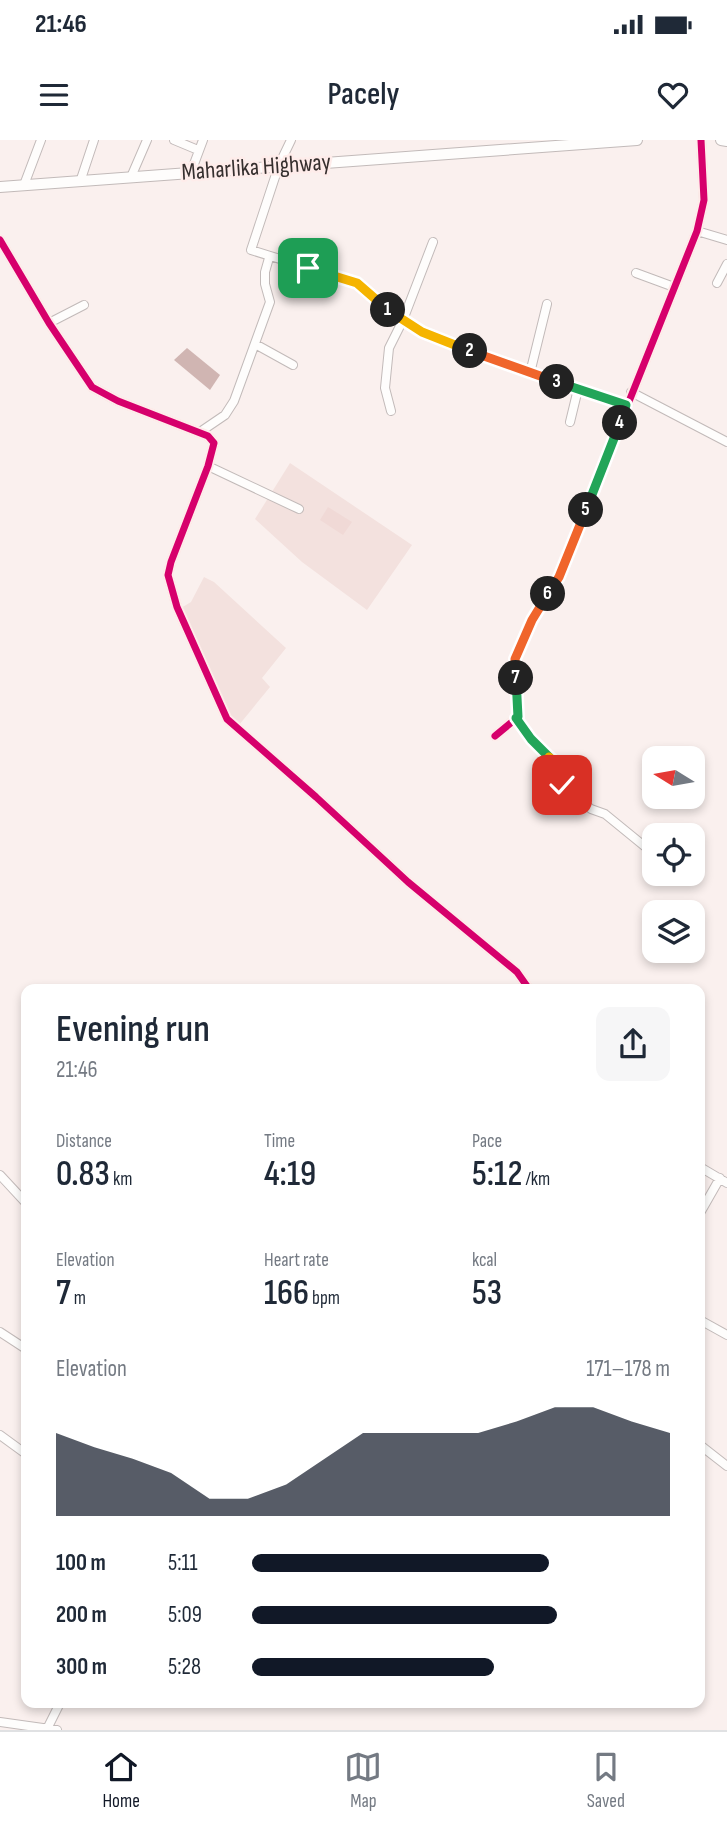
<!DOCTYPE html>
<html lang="en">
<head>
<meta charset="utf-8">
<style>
  :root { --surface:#fff; --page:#f6f6f7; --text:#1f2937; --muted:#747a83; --line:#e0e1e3; --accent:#111827 }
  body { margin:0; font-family:"Sofia Sans Condensed",sans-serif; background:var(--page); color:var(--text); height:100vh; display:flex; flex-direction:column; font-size:26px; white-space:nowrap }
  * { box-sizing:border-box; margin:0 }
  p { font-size:23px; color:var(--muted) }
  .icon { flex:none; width:38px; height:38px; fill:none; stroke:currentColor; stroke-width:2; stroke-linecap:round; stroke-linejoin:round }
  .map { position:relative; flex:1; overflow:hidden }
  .drawer { position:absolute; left:21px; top:844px; width:684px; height:724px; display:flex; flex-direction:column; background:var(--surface); border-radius:14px; box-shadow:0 4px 10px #0003 }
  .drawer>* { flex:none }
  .needle { width:46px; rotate:281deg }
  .buttons { position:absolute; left:642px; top:606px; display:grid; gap:14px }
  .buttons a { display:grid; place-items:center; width:63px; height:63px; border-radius:14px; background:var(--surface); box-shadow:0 4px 10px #0003; font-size:35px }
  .pin { position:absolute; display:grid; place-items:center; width:60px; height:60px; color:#fff; margin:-30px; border-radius:14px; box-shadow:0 4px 10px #0006 }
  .km { position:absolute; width:35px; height:35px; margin:-18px; border-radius:50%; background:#222; color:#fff; font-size:19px; line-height:35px; text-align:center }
  .round { display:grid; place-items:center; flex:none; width:74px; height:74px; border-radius:14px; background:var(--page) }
  .summary { display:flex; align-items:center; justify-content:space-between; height:119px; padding:0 35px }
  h1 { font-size:38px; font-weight:600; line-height:52px }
  .metrics { display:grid; grid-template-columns:repeat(3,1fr); gap:10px; height:119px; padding:7px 35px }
  .metrics div { display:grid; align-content:center }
  .metrics b { font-size:35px; font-weight:600 }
  .metrics small { font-size:19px; font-weight:400 }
  .metrics p { font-size:19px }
  .chart { height:196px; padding:14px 35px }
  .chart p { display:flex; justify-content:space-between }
  .chart svg { width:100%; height:126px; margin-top:7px; fill:var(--accent); opacity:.7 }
  ul { padding:0 35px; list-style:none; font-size:23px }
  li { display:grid; grid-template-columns:112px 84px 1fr; align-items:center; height:52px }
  li i { height:18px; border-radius:9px; background:var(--accent) }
  .status { display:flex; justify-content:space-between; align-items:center; height:49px; padding:0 35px; background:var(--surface); direction:ltr }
  .status svg { height:19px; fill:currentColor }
  header { display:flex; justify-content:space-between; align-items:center; height:91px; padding:0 35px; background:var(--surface); font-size:32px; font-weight:600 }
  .tabs { display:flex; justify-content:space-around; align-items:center; height:98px; border-top:2px solid var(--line); background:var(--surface); font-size:19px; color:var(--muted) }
  .tabs a { display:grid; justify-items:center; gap:4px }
  .tabs .on { color:var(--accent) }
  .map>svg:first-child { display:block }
  .built { fill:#f3e1de }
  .park { fill:#f0d9d6 }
  .water { fill:#d0b5b2 }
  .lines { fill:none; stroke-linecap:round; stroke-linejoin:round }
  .minor-casing { stroke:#c2bab9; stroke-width:10 }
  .highway-casing { stroke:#c2bab9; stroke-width:12 }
  .minor { stroke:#fefdfc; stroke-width:8 }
  .highway { stroke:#fefdfc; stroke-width:10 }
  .cycleway-casing { stroke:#feecea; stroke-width:11 }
  .cycleway { stroke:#d6006c; stroke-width:7 }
  .split-1-casing { stroke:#fff; stroke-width:14 }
  .split-2-casing { stroke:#fff; stroke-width:14 }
  .split-3-casing { stroke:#fff; stroke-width:14 }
  .split-4-casing { stroke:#fff; stroke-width:14 }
  .split-5-casing { stroke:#fff; stroke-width:14 }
  .split-6-casing { stroke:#fff; stroke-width:14 }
  .split-7-casing { stroke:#fff; stroke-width:14 }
  .split-8-casing { stroke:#fff; stroke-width:14 }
  .split-9-casing { stroke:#fff; stroke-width:14 }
  .split-1 { stroke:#f5b400; stroke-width:9 }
  .split-2 { stroke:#f5b400; stroke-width:9 }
  .split-3 { stroke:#f0652b; stroke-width:9 }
  .split-4 { stroke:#22a559; stroke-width:9 }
  .split-5 { stroke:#22a559; stroke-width:9 }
  .split-6 { stroke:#f0652b; stroke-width:9 }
  .split-7 { stroke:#f0652b; stroke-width:9 }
  .split-8 { stroke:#22a559; stroke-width:9 }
  .split-9 { stroke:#f5b400; stroke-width:9 }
  .labels { text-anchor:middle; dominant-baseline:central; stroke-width:5; stroke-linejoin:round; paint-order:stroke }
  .street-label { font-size:24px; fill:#362f2e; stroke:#feecea }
</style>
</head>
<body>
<div class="status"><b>21:46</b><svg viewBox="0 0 49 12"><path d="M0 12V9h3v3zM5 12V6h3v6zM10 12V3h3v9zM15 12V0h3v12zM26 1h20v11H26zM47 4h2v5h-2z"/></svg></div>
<header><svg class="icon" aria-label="menu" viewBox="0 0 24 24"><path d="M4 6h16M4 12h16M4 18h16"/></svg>Pacely<svg class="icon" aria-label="heart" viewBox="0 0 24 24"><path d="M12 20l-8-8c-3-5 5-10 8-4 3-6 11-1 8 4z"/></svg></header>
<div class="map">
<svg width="727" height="1590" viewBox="0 0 727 1590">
  <rect width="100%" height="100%" fill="#faf0ee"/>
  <path class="built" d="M290,323l122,82 -45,65 -65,-48 -47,-43z
    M204,437l10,5 72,66 -24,30 8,9 -31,38 -10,-8 -48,-109 10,-6z"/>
  <path class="park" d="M328,367l24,15 -9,13 -23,-15z"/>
  <path class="water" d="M187,208l33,27 -10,15 -36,-30z"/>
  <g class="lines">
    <g class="minor-casing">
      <path id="minor" d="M174,0l24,10
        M291,0l-12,25 -28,85 106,33 32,28 33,21 108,41 96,32
        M191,32l12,-32
        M131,37l16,-37
        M80,42l14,-42
        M24,45l17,-45
        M697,91l30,9
        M0,100l49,83 43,64 26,14 90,35 6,7 -6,23 -37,96 -3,13 9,32 50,112 89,78 92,85 109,90 12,17
        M636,133l38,14
        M717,143l10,-19
        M49,183l35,-18
        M255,204l38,21
        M530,233l17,-69
        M631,252l96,50
        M391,271l-6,-23 4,-40 14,-28 30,-78
        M570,282l8,-33
        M200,292l25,-17 9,-14 36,-99 -5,-18v-12l4,-14
        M208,326l91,43
        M516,578l28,36 10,6 8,25 29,24 14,5 49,40
        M495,596l23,-19 -3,-58 17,-39 27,-43 138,-346 7,-31 -3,-60
        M676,733l5,4
        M700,1027l27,16
        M0,1035l26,28
        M700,1073l20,-35
        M700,1180l27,15
        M0,1192l26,17
        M0,1295l26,19
        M700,1305l27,21
        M0,1582l57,8
        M47,1589l13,-26"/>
    </g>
    <g class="highway-casing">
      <path id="highway" d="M721,0l6,1
        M0,47l637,-47"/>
    </g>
    <use href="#minor" class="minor"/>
    <use href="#highway" class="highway"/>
    <g class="cycleway-casing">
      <path id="cycleway" d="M0,100l49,83 43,64 26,14 90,35 6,7 -6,23 -37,96 -3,13 9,32 50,112 89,78 92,85 109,90 12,17
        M495,596l23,-19 -3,-58 17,-39 27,-43 138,-346 7,-31 -3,-60"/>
    </g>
    <use href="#cycleway" class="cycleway"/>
  </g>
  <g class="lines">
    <g class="split-1-casing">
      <path id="split-1" d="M308,128l49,15 31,27"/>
    </g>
    <g class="split-2-casing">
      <path id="split-2" d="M388,170l34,22 48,19"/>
    </g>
    <g class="split-3-casing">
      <path id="split-3" d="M470,211l87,31"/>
    </g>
    <g class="split-4-casing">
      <path id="split-4" d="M557,242l69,23 -6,18"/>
    </g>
    <g class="split-5-casing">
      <path id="split-5" d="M586,370l34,-87"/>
    </g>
    <g class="split-6-casing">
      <path id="split-6" d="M548,454l11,-17 27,-67"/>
    </g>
    <g class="split-7-casing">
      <path id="split-7" d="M516,538l-1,-19 17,-39 16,-26"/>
    </g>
    <g class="split-8-casing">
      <path id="split-8" d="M516,538l2,39 -2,1 15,21 18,18"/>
    </g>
    <g class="split-9-casing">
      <path id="split-9" d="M549,617l5,4 8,24"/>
    </g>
    <use href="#split-1" class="split-1"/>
    <use href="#split-2" class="split-2"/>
    <use href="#split-3" class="split-3"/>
    <use href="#split-4" class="split-4"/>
    <use href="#split-5" class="split-5"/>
    <use href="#split-6" class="split-6"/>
    <use href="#split-7" class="split-7"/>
    <use href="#split-8" class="split-8"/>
    <use href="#split-9" class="split-9"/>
  </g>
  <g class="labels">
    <g class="street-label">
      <text transform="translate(256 27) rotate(-4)">Maharlika Highway</text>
    </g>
  </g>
</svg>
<div class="buttons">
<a><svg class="needle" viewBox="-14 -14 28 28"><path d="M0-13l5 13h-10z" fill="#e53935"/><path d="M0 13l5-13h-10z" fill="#747a83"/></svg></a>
<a><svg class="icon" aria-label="locate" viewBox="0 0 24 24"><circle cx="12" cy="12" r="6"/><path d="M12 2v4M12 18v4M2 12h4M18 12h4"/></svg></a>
<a><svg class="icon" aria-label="layers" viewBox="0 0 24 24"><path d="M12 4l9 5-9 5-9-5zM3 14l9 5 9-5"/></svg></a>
</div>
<div class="pin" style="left:308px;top:128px;background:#1e9e55"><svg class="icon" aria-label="arrive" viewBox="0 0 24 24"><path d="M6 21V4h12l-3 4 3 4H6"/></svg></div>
<div class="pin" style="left:562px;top:645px;background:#d93025"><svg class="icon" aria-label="check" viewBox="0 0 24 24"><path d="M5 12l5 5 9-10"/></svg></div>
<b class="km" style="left:388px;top:170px">1</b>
<b class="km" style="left:470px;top:211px">2</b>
<b class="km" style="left:557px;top:242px">3</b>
<b class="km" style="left:620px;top:283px">4</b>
<b class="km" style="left:586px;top:370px">5</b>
<b class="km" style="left:548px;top:454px">6</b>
<b class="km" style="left:516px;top:538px">7</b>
<section class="drawer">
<div class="summary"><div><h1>Evening run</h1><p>21:46</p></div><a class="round"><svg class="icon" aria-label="share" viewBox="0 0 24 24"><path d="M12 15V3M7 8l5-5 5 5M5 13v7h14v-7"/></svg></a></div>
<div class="metrics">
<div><p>Distance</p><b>0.83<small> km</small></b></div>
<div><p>Time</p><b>4:19</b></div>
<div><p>Pace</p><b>5:12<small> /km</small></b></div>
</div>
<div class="metrics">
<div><p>Elevation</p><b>7<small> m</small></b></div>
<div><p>Heart rate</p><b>166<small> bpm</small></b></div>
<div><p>kcal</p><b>53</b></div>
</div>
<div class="chart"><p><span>Elevation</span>171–178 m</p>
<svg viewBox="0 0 160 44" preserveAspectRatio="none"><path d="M0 44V15L10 20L20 24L30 29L40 38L50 38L60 33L70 24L80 15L90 15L100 15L110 15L120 11L130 6L140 6L150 11L160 15V44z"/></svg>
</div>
<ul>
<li><b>100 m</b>5:11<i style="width:71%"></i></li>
<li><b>200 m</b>5:09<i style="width:73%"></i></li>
<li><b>300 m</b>5:28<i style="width:58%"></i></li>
</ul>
</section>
</div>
<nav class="tabs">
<a class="on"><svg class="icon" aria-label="home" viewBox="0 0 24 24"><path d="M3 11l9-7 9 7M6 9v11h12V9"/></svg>Home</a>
<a><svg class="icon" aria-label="map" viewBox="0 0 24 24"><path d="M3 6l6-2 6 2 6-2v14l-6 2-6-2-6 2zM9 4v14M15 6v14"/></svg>Map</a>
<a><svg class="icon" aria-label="saved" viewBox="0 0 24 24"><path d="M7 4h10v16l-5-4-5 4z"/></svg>Saved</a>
</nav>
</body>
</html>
